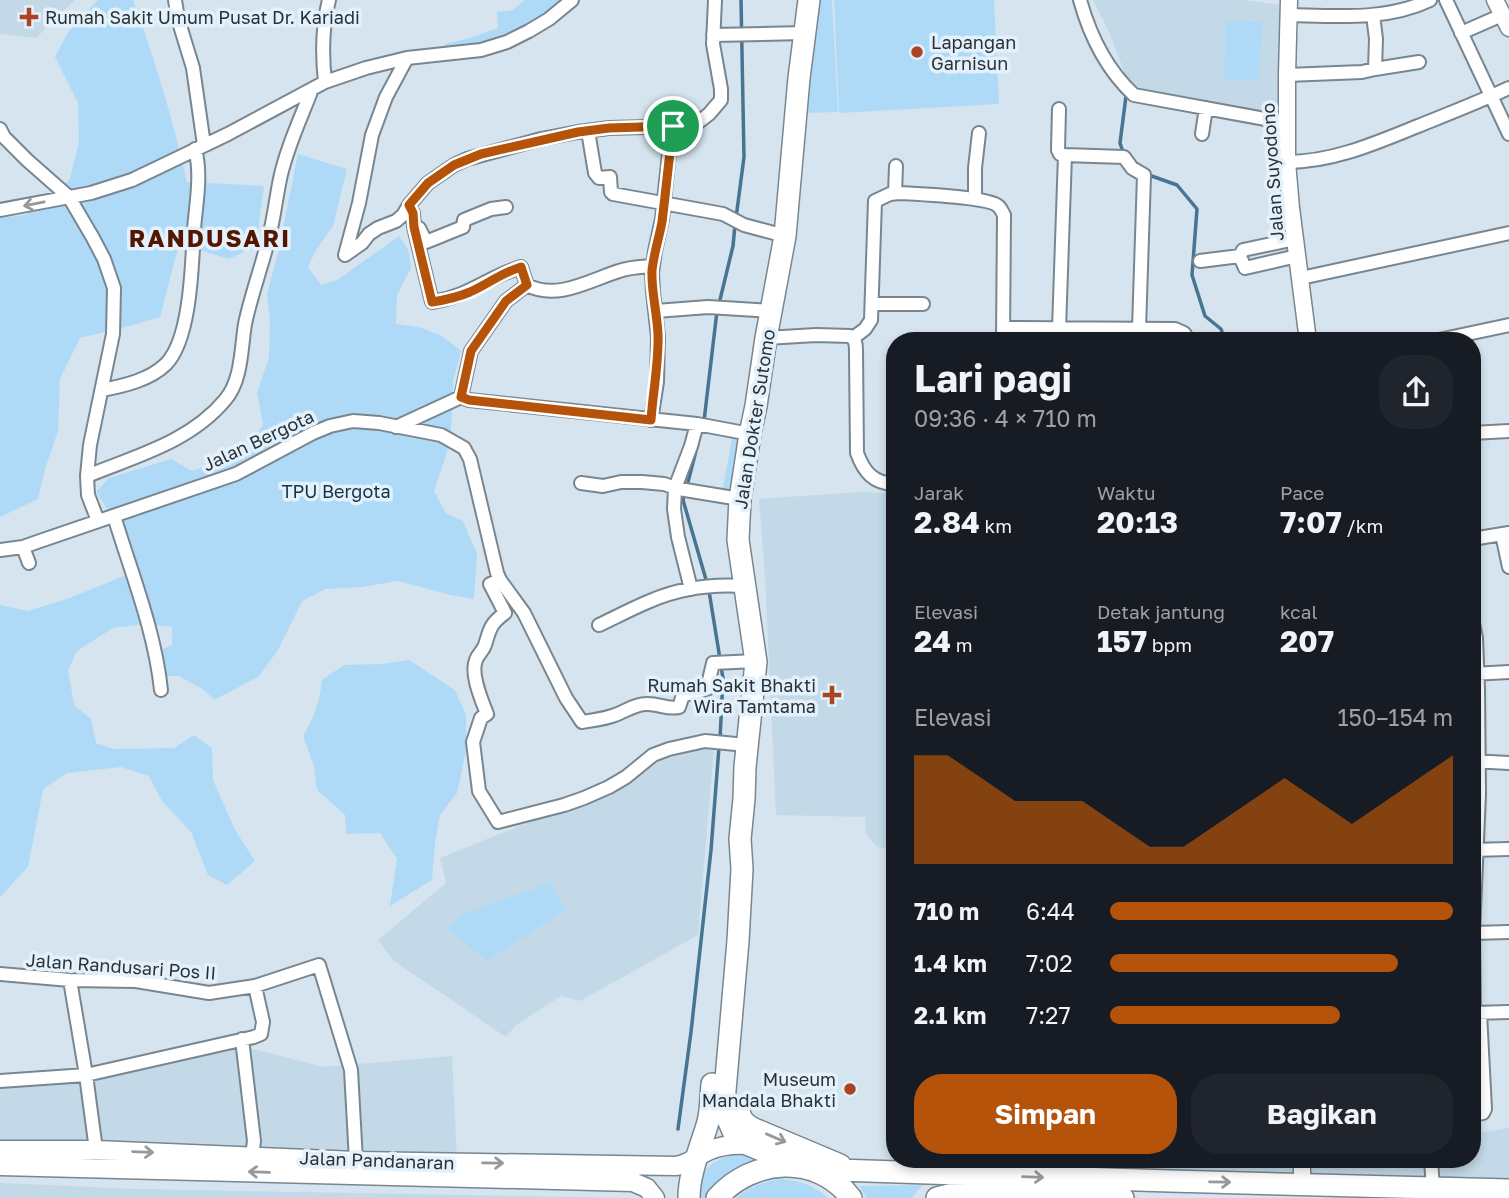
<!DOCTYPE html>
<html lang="id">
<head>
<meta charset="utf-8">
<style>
  :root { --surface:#171b24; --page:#20242c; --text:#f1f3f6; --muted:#9ea1a6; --accent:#b45309 }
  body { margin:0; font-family:"Golos Text",sans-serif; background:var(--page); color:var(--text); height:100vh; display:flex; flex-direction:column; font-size:26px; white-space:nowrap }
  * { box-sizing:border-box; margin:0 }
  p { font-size:23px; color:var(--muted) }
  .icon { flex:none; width:38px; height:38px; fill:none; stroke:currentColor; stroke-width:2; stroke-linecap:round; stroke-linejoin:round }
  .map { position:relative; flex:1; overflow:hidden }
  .panel { position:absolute; left:886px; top:332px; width:595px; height:836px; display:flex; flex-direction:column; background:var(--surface); border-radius:28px; box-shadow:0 4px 10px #0003 }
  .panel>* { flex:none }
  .pin { position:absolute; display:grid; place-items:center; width:60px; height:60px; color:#fff; margin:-30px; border:4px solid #fff; border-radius:50%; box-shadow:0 2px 7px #0007 }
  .round { display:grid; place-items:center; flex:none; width:74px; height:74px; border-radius:28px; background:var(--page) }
  .headline { display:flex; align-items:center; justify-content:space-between; height:119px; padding:0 28px }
  h1 { font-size:38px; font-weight:700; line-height:52px }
  .metrics { display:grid; grid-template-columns:repeat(3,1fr); gap:10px; height:119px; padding:7px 28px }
  .metrics div { display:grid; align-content:center }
  .metrics b { font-size:30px; font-weight:700 }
  .metrics small { font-size:19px; font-weight:400 }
  .metrics p { font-size:19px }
  .chart { height:196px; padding:14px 28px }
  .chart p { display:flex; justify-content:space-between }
  .chart svg { width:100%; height:126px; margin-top:7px; fill:var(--accent); opacity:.7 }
  .primary-button { display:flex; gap:14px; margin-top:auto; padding:14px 28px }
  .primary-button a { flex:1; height:80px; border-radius:28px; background:var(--accent); color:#fff; font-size:28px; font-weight:700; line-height:80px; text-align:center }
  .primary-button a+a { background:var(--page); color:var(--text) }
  ul { padding:0 28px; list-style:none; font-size:23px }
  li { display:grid; grid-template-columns:112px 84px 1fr; align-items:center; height:52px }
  li i { height:18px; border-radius:9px; background:var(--accent) }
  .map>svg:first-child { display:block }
  .built { fill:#c3d9e7 }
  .green { fill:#aedaf7 }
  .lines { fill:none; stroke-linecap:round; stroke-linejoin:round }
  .stream { stroke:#477490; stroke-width:3.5 }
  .street-casing { stroke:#79868f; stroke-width:16 }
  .secondary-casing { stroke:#79868f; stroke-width:19 }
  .primary-casing { stroke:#79868f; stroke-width:21 }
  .highway-casing { stroke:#79868f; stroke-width:24 }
  .street { stroke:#fff; stroke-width:12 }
  .secondary { stroke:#fff; stroke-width:16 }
  .primary { stroke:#fff; stroke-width:18 }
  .highway { stroke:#fff; stroke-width:21 }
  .oneway { stroke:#96989a }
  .route-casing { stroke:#fff; stroke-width:14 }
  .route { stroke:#b45309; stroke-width:9 }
  .poi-dot { fill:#ac4424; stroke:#e2f1fb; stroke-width:2.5 }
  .labels { text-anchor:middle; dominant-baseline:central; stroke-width:7; stroke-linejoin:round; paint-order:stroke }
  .poi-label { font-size:18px; fill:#2c3135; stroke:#e2f1fb; text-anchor:start }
  .street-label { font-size:18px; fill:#2c3135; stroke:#e2f1fb }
  .park-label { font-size:18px; fill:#153243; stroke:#e2f1fb }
  .district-label { font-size:24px; font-weight:bold; letter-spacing:2px; fill:#561501; stroke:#e2f1fb }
</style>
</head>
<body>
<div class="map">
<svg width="1509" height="1198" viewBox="0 0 1509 1198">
  <rect width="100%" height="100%" fill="#d5e4ee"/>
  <path class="built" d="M0,0h75l-39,38 -36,-4z
    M1093,0h151l37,5 -1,111 -148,-24 -23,-60z
    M859,492l35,1v356l-17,-2 -11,-13 -1,-17 -89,-2 -11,-240 -6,-76z
    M714,747l-16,188 -118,66 -19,-5 -45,29 -10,12 -112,-76 -16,-21 68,-57 -6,-25 82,-33 80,-36 51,-26 51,-15z
    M233,1044l91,23 128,-11 5,106 -457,-16v-62z
    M1509,1128v55l-551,-19v-4h514v-26z
    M0,1183l137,6 489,9h-626z"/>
  <path class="green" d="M98,0h35c22,60 40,120 54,182l77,4 -8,60 -27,13 -50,-15 -19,73 -27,8 -53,13 -20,41 -2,52 -13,38 -7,30 -38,18v-306l5,6 20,-2 45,-36 9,-38 -1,-38 -23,-46 13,-25z
    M525,0h38l-33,28 -49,24 -40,-1 4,-7 25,-6 28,-10 -1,-16 16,-2z
    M813,0h19l6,112 -37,1z
    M834,0h160l5,104 -160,9z
    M1226,21l36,1 -3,58 -35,-1z
    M298,154l49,15 -14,57 -17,24 -8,17 13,18 16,-5 62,-44 9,13 3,19 -14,27 -1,29 23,3 23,9 19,15 -8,30 -2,51 -5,24 -12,35 12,22 17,8 14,33 -3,45 -23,-4 -53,-14 -37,6 -35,2 -24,12 -24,49 -20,27 -44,23 -10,-10 -25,-14h-16l-9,-23 18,-8v-18l-26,-3 -33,4 -36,23 -9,19 6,35 17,14 5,24 17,6 61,-1 20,-13 18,13 1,32 22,50 20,31 -28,24 -19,-10 -17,-43 -29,-31 -13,-25 -28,-9 -54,6 -24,16 -15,78 -28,30v-292l28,6 39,-12 62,-25 -5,-41 -28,-41 13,-14 62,-19 21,12 55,-18 16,-29 -6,-31 12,-35 1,-38 -3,-26 11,-41z
    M733,433l9,2 -6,60 -14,-2z
    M409,660l46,30 11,25v36l-9,42 -17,22 -5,28 -3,37 -42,26 7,-47 -17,-26 -34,1 -1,-19 -28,-25 -3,-24 -11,-30c11,-18 17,-35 19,-56l22,-15 38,-1z
    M551,882l14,28 -78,51 -39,-32 11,-13z
    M737,1154l11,1 8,4c-22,7 -40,21 -52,39h-7c1,-7 2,-17 5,-23 6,-12 23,-19 35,-21z
    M783,1179c18,2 32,7 45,19h-92c15,-12 29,-17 47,-19z
    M923,1185l-6,6 -5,7h-45l-8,-12z"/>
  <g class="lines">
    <path class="stream" d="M1123,152l-3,-9 6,-47 -2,-4
      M1146,174l31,11 20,24 -5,66 13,41 16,13 4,12
      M736,218l8,-61 -3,-157
      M719,304l14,-58 2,-21
      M704,421l13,-110
      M687,486l12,-47
      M685,493l-2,7 24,83
      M709,591l11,68
      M720,739l3,-61 -2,-11
      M678,1129l13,-97 20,-182 8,-103"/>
    <g class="street-casing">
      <path id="street" d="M175,0l3,19 15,49 11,77
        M1080,0c10,36 27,70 54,95l153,28
        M1446,0l63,134
        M1288,15c48,1 98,6 142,-15
        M1461,33l41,-18
        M713,35l91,-2
        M1375,69l44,-7
        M1287,75l75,-3 13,-3 1,-30 -3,-24
        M325,82c-3,-27 -3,-55 4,-82
        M1059,109l-1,41 2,4 5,1 59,2 8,11 12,7 -5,154
        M0,129l4,8 23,23 42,37 24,41 11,21 10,29 -1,46 -23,111 -3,31 1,19 10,26
        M588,131l7,42 4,5 11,-1 1,15 2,2 110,20 21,11 41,11
        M1202,134l4,-26
        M1287,162c46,0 89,-19 131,-36 30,-12 61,-24 91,-38
        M895,193l1,-27
        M975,199v-31l4,-35
        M0,210l91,-17 41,-13 96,-46 97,-52 41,-14 41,-10 74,-8 26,-8 22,-11 20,-12 23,-19
        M413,213l1,14 18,75c36,-5 56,-25 89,-35l6,18
        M419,228l7,14 37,-15 1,-7 27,-11 15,-2
        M345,255l17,-12 7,-9 9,-6 18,-7 7,-6 6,-10 19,-22 26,-18 13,-6 74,-20 37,-7 31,-4 77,-2 14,-5 9,-7 12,-14v-11l-8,-45 2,-44
        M345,255l14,-52 13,-68 14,-38 21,-39
        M1240,256l5,12 52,-12
        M1240,256l3,-6 52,-11
        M1200,261l40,-5
        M1301,278l208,-45
        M527,285c30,16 63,-5 92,-14 11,-4 22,-4 34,-5
        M873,304h50
        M656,311l52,-4 63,4
        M1003,328l172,1 9,4 5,8
        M1059,329l6,-174
        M766,338l50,-3 34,1c6,4 6,9 6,16l1,101c7,19 16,30 37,31
        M853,338l12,-9 6,-9 4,-119 15,-7 9,-1c17,1 89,4 99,13 3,2 4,6 6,9l-1,126
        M1434,341l75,-16
        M102,390c21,-4 48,-10 64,-26 25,-25 26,-101 28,-135 2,-25 8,-55 1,-80
        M461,397l10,-46 35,-50 21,-16
        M651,420l6,-38 1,-45 -5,-45 -1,-19 3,-22 7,-32 10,-93
        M396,427l65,-30 8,3 228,24 53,10
        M1472,433l37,-2
        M87,476c49,-20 103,-34 138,-76 17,-19 16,-52 20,-76 6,-29 17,-58 24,-87 5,-19 7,-39 11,-58 6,-30 21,-61 32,-90
        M581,483l22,3 18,-4h21l22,2 15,5 61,10
        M114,516c17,56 41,115 47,174
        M1502,534l7,33
        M1472,539l37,-6
        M23,547l6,16
        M0,550l23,-3 17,-6 196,-67 77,-41 17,-7 23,-5 26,2 62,12 23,13 6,11 27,114 3,7 24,33 42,85 16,24c11,-2 23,-3 33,-7 11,-4 20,-11 31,-11 12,-1 21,6 33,3l3,-9 3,-3 22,-6 6,-26 43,-2
        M500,580l-10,4 15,29c-15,11 -15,16 -20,32 -2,6 -7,9 -9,15 -6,14 6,41 11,54l-6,4 -8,24 6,49 19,31 66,-17 20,-7 25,-11 17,-10 27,-22 16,-6 36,-8 41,4
        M691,589l-13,-52 -4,-28 1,-21 16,-42 6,-22
        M1472,618l4,20 2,51 1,105 -6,138 1,81
        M599,625c17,-8 34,-17 51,-24 30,-13 62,-17 94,-15
        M1472,674l37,-2
        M1472,761l37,2
        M1472,850l37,-1
        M1472,933l37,-1
        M0,974l70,6 66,1 73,12 46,-7 64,-21 32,105 5,91
        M70,980l16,95 10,75
        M1474,1013l35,-1
        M242,1039l12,102 -2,15
        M0,1081l86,-6 168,-38 7,-3 2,-12 -8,-36
        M1472,1115l11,-2 2,-4 -5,-96
        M1431,1160l2,28"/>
    </g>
    <g class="secondary-casing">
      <path id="secondary" d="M1289,0l-2,75v87l4,46 17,133
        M1495,0l14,28
        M1302,1160v24"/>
    </g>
    <g class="primary-casing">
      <path id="primary" d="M0,1150h96l260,11 320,5c13,-2 21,-10 32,-15 13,-6 28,-7 41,-6
        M0,1166l633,16 14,6 8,10"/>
    </g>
    <g class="highway-casing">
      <path id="highway" d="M809,0l-10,78 -14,158 -19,102 -10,68 -6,28 -10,65 -2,41 18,122 -11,105 -1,32 -4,40 2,30 -4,72 -14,161 1,11 8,18 16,14 59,24 362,12 339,9
        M738,1107c2,11 5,16 14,21l88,37
        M689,1198c0,-26 12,-51 19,-76 3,-12 3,-26 4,-38
        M717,1198c35,-40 100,-45 134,0
        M937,1198l12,-3 174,3"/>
    </g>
    <use href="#street" class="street"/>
    <use href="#secondary" class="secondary"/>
    <use href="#primary" class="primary"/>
    <use href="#highway" class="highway"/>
  </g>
  <defs><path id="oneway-shaft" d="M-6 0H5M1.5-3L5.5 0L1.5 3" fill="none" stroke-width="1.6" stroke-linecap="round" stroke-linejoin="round" transform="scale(1.75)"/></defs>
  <g class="oneway">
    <use href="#oneway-shaft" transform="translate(34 204) rotate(169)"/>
    <use href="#oneway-shaft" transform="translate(776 1138) rotate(23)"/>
    <use href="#oneway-shaft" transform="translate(143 1152) rotate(2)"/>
    <use href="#oneway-shaft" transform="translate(493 1163) rotate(1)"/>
    <use href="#oneway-shaft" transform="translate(259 1172) rotate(-178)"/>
    <use href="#oneway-shaft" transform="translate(1033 1177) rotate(2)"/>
    <use href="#oneway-shaft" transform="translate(1220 1182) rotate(1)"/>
  </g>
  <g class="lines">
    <g class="route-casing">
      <path id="route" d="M673,126c-4,32 -7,64 -11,96 -3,16 -8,31 -10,48 -1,21 5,42 6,64 1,29 -5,57 -7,86l-182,-20 -8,-3 10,-46 35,-50 21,-16 -6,-18c-20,6 -33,17 -51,25 -12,5 -25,8 -38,10l-18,-75 -1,-14 -4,-8 19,-22 26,-18 27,-11 97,-22 31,-4z"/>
    </g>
    <use href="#route" class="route"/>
  </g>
  <g class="poi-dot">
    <path d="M25.5 6.5h7v7h7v7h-7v7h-7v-7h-7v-7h7z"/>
    <circle cx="917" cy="52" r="7"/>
    <path d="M828.5 684.5h7v7h7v7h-7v7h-7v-7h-7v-7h7z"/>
    <circle cx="850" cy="1089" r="7"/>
  </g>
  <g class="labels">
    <g class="poi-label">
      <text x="45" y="17">Rumah Sakit Umum Pusat Dr. Kariadi</text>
      <text x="931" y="42">Lapangan<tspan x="931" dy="21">Garnisun</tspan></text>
      <text x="816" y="685" text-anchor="end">Rumah Sakit Bhakti<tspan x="816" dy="21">Wira Tamtama</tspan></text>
      <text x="836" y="1079" text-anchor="end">Museum<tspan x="836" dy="21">Mandala Bhakti</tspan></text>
    </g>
    <g class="street-label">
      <text transform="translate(1272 172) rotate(-94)">Jalan Suyodono</text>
      <text transform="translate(754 419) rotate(-81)">Jalan Dokter Sutomo</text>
      <text transform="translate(258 440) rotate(-25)">Jalan Bergota</text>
      <text transform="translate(121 966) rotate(4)">Jalan Randusari Pos II</text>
      <text transform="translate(377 1160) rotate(2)">Jalan Pandanaran</text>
    </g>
    <g class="park-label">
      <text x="336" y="491">TPU Bergota</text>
    </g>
    <g class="district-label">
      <text x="210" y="237">RANDUSARI</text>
    </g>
  </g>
</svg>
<div class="pin" style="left:673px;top:126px;background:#1e9e55"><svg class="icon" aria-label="arrive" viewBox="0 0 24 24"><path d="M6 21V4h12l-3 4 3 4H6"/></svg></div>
<section class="panel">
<div class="headline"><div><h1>Lari pagi</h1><p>09:36 · 4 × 710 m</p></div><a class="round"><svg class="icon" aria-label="share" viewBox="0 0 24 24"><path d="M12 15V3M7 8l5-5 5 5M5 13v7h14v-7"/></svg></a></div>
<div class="metrics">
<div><p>Jarak</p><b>2.84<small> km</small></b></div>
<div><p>Waktu</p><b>20:13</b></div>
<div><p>Pace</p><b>7:07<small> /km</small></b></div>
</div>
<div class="metrics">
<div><p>Elevasi</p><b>24<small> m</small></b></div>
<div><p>Detak jantung</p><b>157<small> bpm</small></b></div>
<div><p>kcal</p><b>207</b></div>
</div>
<div class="chart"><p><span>Elevasi</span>150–154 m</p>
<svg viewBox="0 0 160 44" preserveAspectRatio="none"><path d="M0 44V6L10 6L20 14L30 22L40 22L50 22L60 30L70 38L80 38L90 30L100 22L110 14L120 22L130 30L140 22L150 14L160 6V44z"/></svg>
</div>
<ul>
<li><b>710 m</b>6:44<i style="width:100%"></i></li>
<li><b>1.4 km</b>7:02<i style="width:84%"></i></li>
<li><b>2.1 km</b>7:27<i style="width:67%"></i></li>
</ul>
<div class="primary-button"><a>Simpan</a><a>Bagikan</a></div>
</section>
</div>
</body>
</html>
